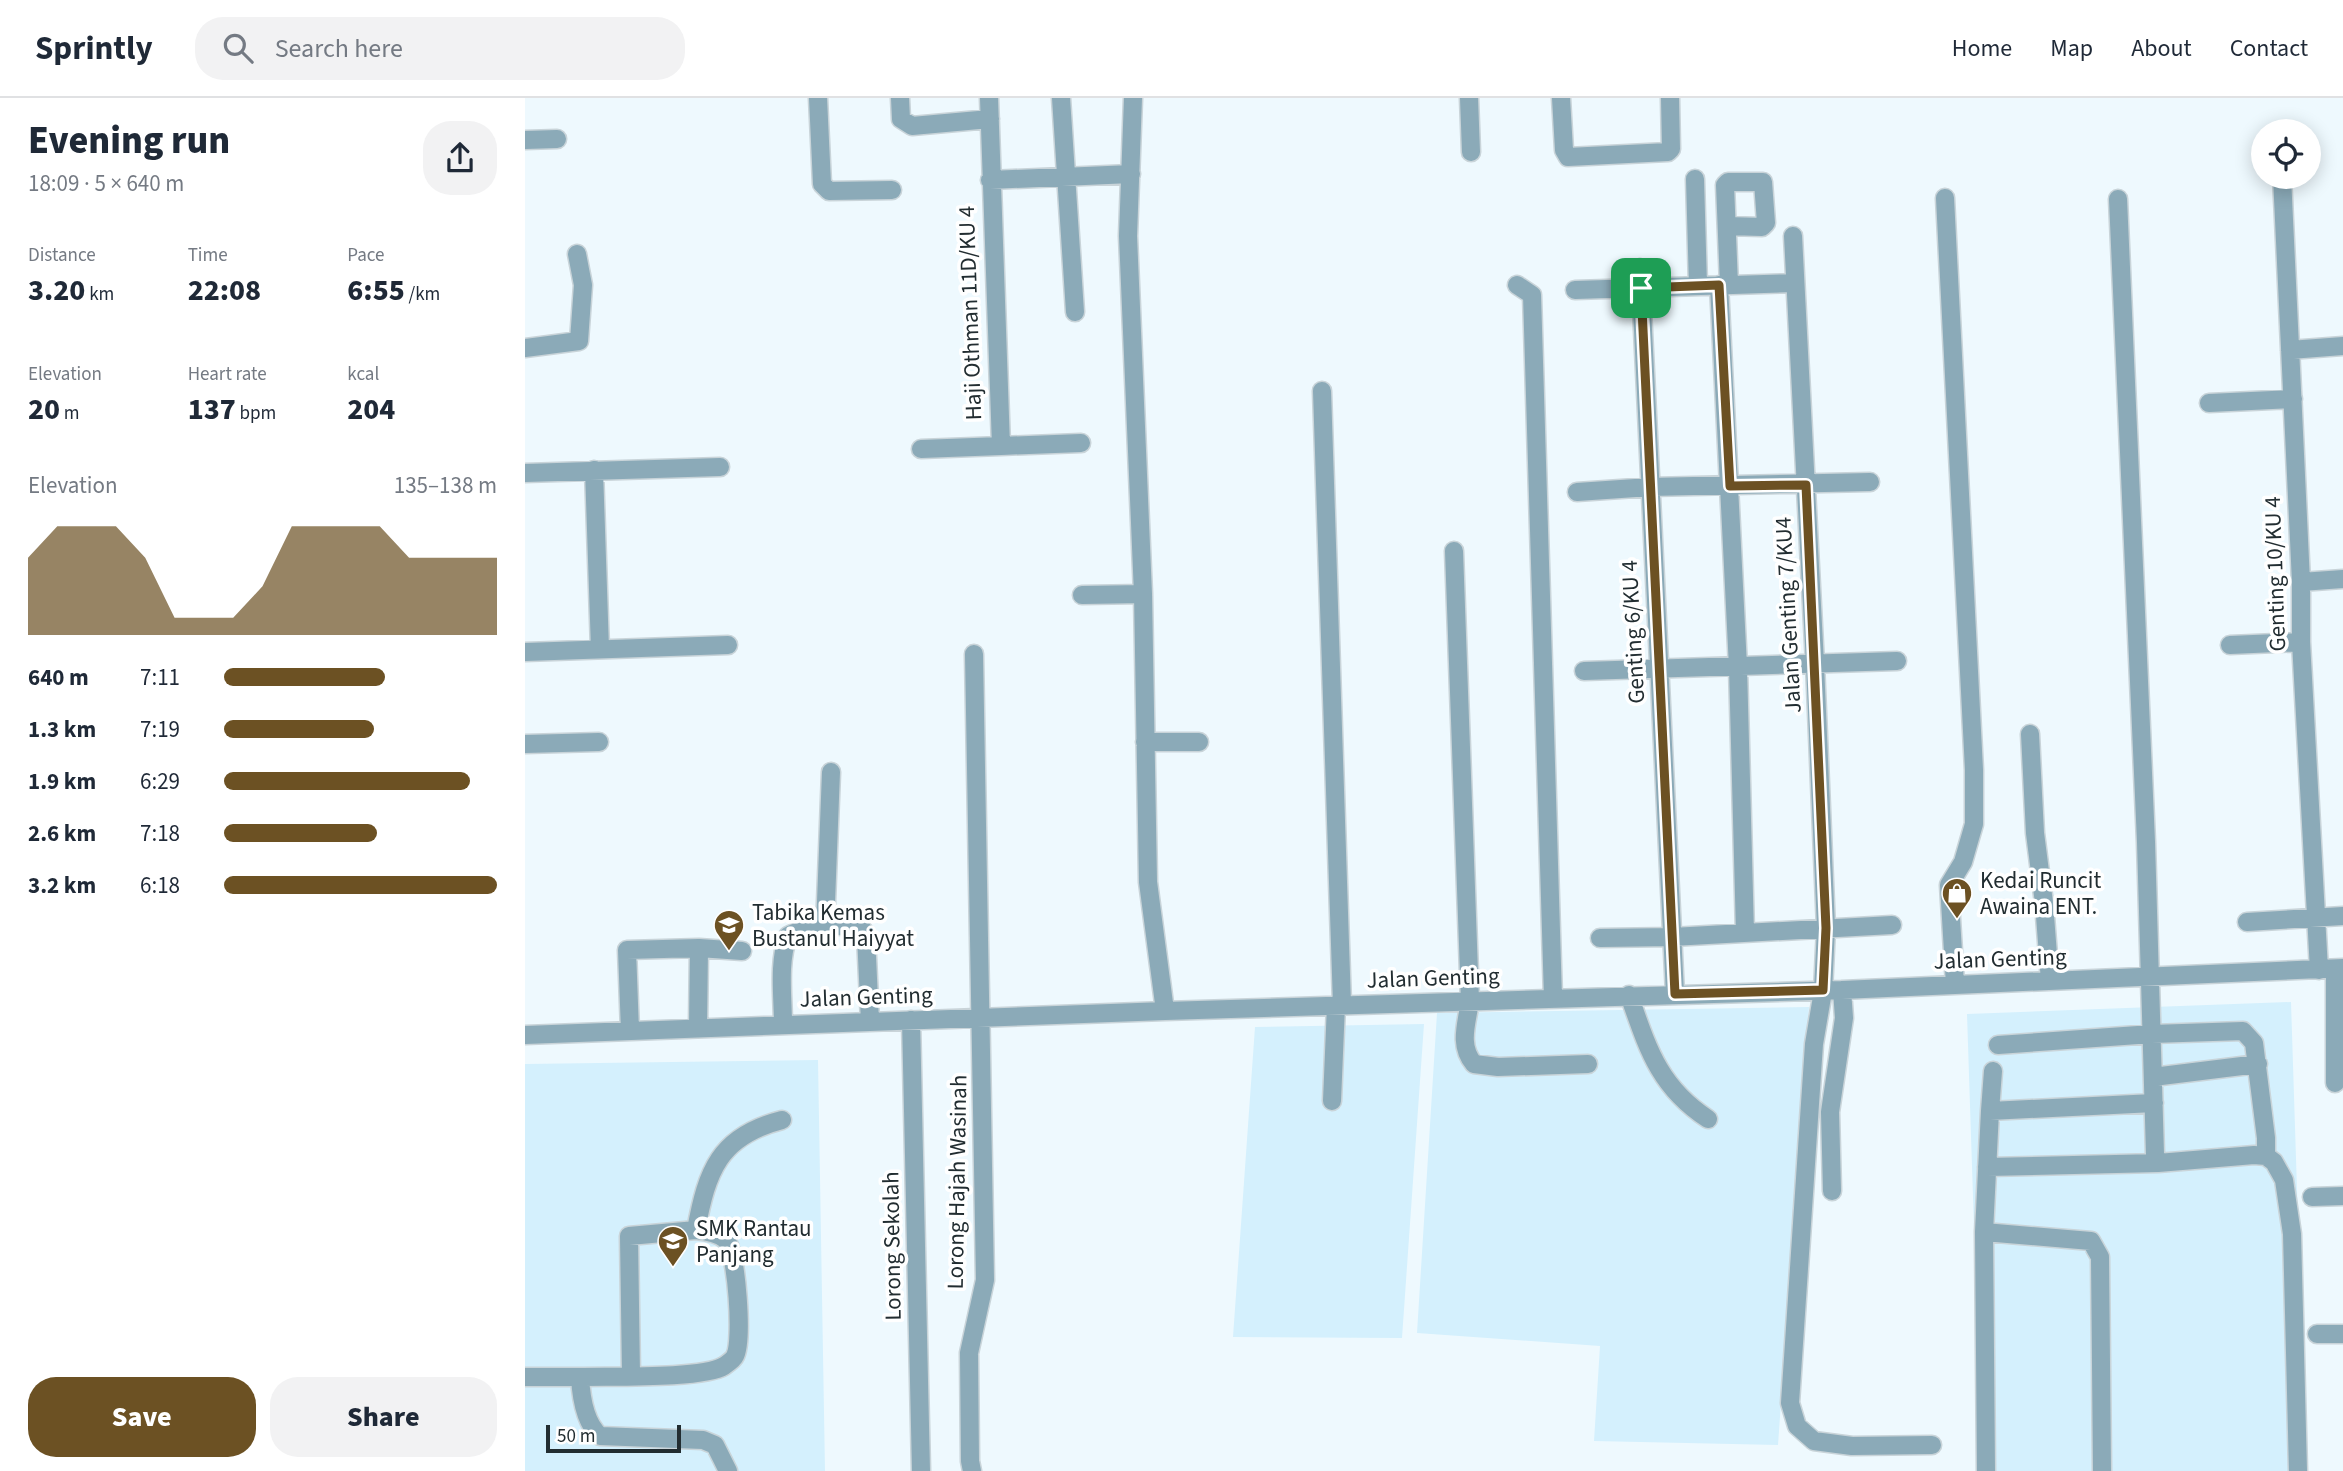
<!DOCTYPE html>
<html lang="en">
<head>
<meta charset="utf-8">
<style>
  :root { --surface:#fff; --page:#f2f2f3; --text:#1f2937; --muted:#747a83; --line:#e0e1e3; --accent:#6c5123 }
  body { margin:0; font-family:"Source Sans 3",sans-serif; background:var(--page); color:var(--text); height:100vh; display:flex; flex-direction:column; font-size:26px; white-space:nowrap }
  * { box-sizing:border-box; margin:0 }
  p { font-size:23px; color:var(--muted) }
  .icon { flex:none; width:38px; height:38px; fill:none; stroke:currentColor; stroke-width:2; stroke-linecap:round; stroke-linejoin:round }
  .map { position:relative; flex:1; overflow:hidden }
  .panel { display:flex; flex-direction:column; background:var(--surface); width:525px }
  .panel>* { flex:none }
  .fabs { position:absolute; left:1726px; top:21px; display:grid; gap:14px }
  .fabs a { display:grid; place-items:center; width:70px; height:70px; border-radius:50%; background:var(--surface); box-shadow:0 4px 18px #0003; font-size:35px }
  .scale { position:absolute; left:21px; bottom:18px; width:135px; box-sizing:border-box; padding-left:7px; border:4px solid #222d31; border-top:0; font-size:19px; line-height:24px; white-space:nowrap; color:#222d31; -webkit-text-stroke:5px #fff; paint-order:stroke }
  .pin { position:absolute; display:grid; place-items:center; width:60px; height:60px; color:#fff; margin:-30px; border-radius:14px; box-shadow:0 4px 10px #0006 }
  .round { display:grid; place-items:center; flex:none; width:74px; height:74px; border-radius:28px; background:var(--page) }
  .summary { display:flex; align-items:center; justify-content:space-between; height:119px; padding:0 28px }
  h1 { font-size:38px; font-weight:800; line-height:52px }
  .metrics { display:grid; grid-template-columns:repeat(3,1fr); gap:10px; height:119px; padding:7px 28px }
  .metrics div { display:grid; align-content:center }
  .metrics b { font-size:30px; font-weight:800 }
  .metrics small { font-size:19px; font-weight:400 }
  .metrics p { font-size:19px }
  .chart { height:196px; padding:14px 28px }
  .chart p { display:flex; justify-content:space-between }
  .chart svg { width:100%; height:126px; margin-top:7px; fill:var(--accent); opacity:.7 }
  .button { display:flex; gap:14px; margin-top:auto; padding:14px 28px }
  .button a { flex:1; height:80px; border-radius:28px; background:var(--accent); color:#fff; font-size:28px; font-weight:800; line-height:80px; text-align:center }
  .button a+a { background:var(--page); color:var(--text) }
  ul { padding:0 28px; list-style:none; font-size:23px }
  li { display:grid; grid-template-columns:112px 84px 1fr; align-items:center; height:52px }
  li i { height:18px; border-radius:9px; background:var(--accent) }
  header { display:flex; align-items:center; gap:42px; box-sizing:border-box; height:98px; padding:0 35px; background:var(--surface); border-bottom:2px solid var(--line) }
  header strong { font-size:33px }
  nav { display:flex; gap:38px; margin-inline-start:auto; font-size:24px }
  .search { width:490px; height:63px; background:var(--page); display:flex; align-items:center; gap:18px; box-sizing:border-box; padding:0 24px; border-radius:28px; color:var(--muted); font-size:26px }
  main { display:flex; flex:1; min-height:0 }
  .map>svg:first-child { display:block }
  .built { fill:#d4f0fd }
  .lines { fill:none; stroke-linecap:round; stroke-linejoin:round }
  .minor-casing { stroke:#c9d4d9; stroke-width:21 }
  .minor { stroke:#8baab8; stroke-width:18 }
  .route-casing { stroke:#fff; stroke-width:14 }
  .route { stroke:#6c5123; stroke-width:9 }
  .labels { text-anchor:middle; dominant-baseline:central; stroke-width:7; stroke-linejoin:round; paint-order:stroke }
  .street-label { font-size:23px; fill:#222d31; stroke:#fff }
  .poi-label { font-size:23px; fill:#222d31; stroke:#fff; text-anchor:start }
</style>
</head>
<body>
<header>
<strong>Sprintly</strong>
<div class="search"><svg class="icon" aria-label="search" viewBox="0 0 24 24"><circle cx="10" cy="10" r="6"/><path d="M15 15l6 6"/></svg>Search here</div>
<nav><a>Home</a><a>Map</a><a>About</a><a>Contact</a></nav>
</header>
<main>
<section class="panel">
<div class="summary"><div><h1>Evening run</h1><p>18:09 · 5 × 640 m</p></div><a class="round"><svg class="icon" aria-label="share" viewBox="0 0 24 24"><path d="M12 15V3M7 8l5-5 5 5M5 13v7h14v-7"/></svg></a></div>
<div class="metrics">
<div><p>Distance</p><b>3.20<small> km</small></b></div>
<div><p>Time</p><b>22:08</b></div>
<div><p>Pace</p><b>6:55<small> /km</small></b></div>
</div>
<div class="metrics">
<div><p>Elevation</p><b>20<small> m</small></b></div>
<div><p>Heart rate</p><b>137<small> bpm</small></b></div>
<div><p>kcal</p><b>204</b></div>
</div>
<div class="chart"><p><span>Elevation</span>135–138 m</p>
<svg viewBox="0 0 160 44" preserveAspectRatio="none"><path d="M0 44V17L10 6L20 6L30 6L40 17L50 38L60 38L70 38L80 27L90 6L100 6L110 6L120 6L130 17L140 17L150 17L160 17V44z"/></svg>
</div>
<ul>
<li><b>640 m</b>7:11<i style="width:59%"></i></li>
<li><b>1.3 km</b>7:19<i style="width:55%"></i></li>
<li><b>1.9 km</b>6:29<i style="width:90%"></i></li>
<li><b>2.6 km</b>7:18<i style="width:56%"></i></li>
<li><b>3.2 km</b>6:18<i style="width:100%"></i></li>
</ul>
<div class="button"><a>Save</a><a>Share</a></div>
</section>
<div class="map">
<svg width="1818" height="1373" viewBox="0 0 1818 1373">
  <rect width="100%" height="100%" fill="#eef9fe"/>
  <path class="built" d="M1766,904l15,469h-324l-15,-457z
    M1284,909l-31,438 -184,-4 6,-95 -183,-13 20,-320z
    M899,926l-22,314 -169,-1 22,-310z
    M293,962l7,411h-300v-407z"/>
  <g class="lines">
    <g class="minor-casing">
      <path id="minor" d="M293,0l4,86 7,7 63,-1
        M375,0l1,21 11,7 78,-7
        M464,0l12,348 80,-3
        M536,0l14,214
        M608,0l-5,138 15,358 5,288 17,129
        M944,0l2,54
        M1036,0l3,52 4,7 100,-5 3,-3 -1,-51
        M0,42l32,-1
        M1757,79l19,405v60l18,328
        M1170,81l3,107
        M465,82l141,-6
        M1420,100l29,572v54l-11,38 -14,23 6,100
        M1593,101l28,643 9,312 3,9 96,-8 12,1 8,6 10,18 8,54 6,237
        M1202,128l35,1 4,-4 -3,-41h-35l-3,3 4,100
        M1268,138l22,428 11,264 -3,63 -9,53 -24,359 7,23 17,15 38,5 80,-1
        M1115,170l35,726
        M992,187l15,10 21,703
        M1194,187l19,382 7,266
        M1050,192l220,-7
        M0,250l54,-7 4,-56 -6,-31
        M1765,252l53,-4
        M797,293l20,614
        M1684,305l84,-4
        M396,351l80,-3
        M69,372l6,179
        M0,375l195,-6
        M1052,394l73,-5 220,-5
        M929,453l16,450c-3,22 -12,44 4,63l24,3 90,-3
        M1776,484l42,-3
        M557,497l61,-1
        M1705,547l71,-3
        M0,554l203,-7
        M1059,573l313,-10
        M1505,636l5,99 9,70 6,78
        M620,644h54
        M0,646l74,-2
        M1722,824l96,-6
        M300,830l6,-156
        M1075,840l72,-1 220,-12
        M1810,871v114
        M1104,897c19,54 30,92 79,124
        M386,922l10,451
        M258,927c0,-28 -5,-62 5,-89 15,-9 56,-12 73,-9l5,8 4,87
        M173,930l1,-80
        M105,933l-3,-81 72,-2 43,3
        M0,937l640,-24 677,-21 501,-22
        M1473,947l154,-11 91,-3 11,12 12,95v18
        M1468,973l-3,40 164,-8
        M1628,979l105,-13
        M807,1003l4,-96
        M1465,1013l-6,121 107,9 9,16 2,214
        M1462,1069l171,-4
        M1307,1093l-2,-79 14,-94 -2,-28
        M1787,1099l31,-1
        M1459,1134l2,239
        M1792,1236h26
        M106,1277l-2,-139 67,-6
        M0,1279h55c1,19 5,46 20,59l103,4 12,5 13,26
        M55,1279c29,-1 123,2 144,-11 3,-2 10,-7 11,-10 8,-15 2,-103 -9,-116 -7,-7 -21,-9 -30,-10 11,-59 23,-94 86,-110
        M447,1373l-2,-10 -1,-108 16,-73 -11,-626"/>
    </g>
    <use href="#minor" class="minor"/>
  </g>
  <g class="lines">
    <g class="route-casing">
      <path id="route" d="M1194,187l11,201 76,-1 20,443 -3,62 -148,4 -34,-706z"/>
    </g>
    <use href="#route" class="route"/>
  </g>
  <defs>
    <g id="shop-pin" transform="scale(1.575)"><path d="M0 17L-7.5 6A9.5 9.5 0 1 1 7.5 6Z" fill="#6c5123" stroke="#fff"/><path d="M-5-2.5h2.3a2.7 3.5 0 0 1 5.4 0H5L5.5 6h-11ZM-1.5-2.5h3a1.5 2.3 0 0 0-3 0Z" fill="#fff"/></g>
    <g id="school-pin" transform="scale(1.575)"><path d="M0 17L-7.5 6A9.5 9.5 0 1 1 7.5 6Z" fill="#6c5123" stroke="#fff"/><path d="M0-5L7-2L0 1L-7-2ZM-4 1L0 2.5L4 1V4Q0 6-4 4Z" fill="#fff"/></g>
  </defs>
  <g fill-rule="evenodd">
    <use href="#shop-pin" x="1432" y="795"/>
    <use href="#school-pin" x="204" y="827"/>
    <use href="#school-pin" x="148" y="1143"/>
  </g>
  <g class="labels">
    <g class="street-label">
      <text transform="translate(445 215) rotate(-92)">Haji Othman 11D/KU 4</text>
      <text transform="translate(1750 476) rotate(-92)">Genting 10/KU 4</text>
      <text transform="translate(1263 517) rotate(-93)">Jalan Genting 7/KU4</text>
      <text transform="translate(1108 534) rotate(-93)">Genting 6/KU 4</text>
      <text transform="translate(1475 861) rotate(-2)">Jalan Genting</text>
      <text transform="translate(908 880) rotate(-2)">Jalan Genting</text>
      <text transform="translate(341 899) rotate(-2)">Jalan Genting</text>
      <text transform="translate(432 1084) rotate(-89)">Lorong Hajah Wasinah</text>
      <text transform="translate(367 1148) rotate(-91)">Lorong Sekolah</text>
    </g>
    <g class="poi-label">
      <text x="1455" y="782">Kedai Runcit<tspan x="1455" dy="26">Awaina ENT.</tspan></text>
      <text x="227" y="814">Tabika Kemas<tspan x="227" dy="26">Bustanul Haiyyat</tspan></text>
      <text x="171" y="1130">SMK Rantau<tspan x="171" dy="26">Panjang</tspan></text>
    </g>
  </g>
</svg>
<div class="fabs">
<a><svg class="icon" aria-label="locate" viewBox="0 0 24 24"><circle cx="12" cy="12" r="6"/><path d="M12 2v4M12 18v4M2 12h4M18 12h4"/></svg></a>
</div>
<div class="scale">50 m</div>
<div class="pin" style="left:1116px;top:190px;background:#1e9e55"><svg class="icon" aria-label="arrive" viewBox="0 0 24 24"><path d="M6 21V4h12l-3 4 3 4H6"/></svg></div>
</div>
</main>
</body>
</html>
